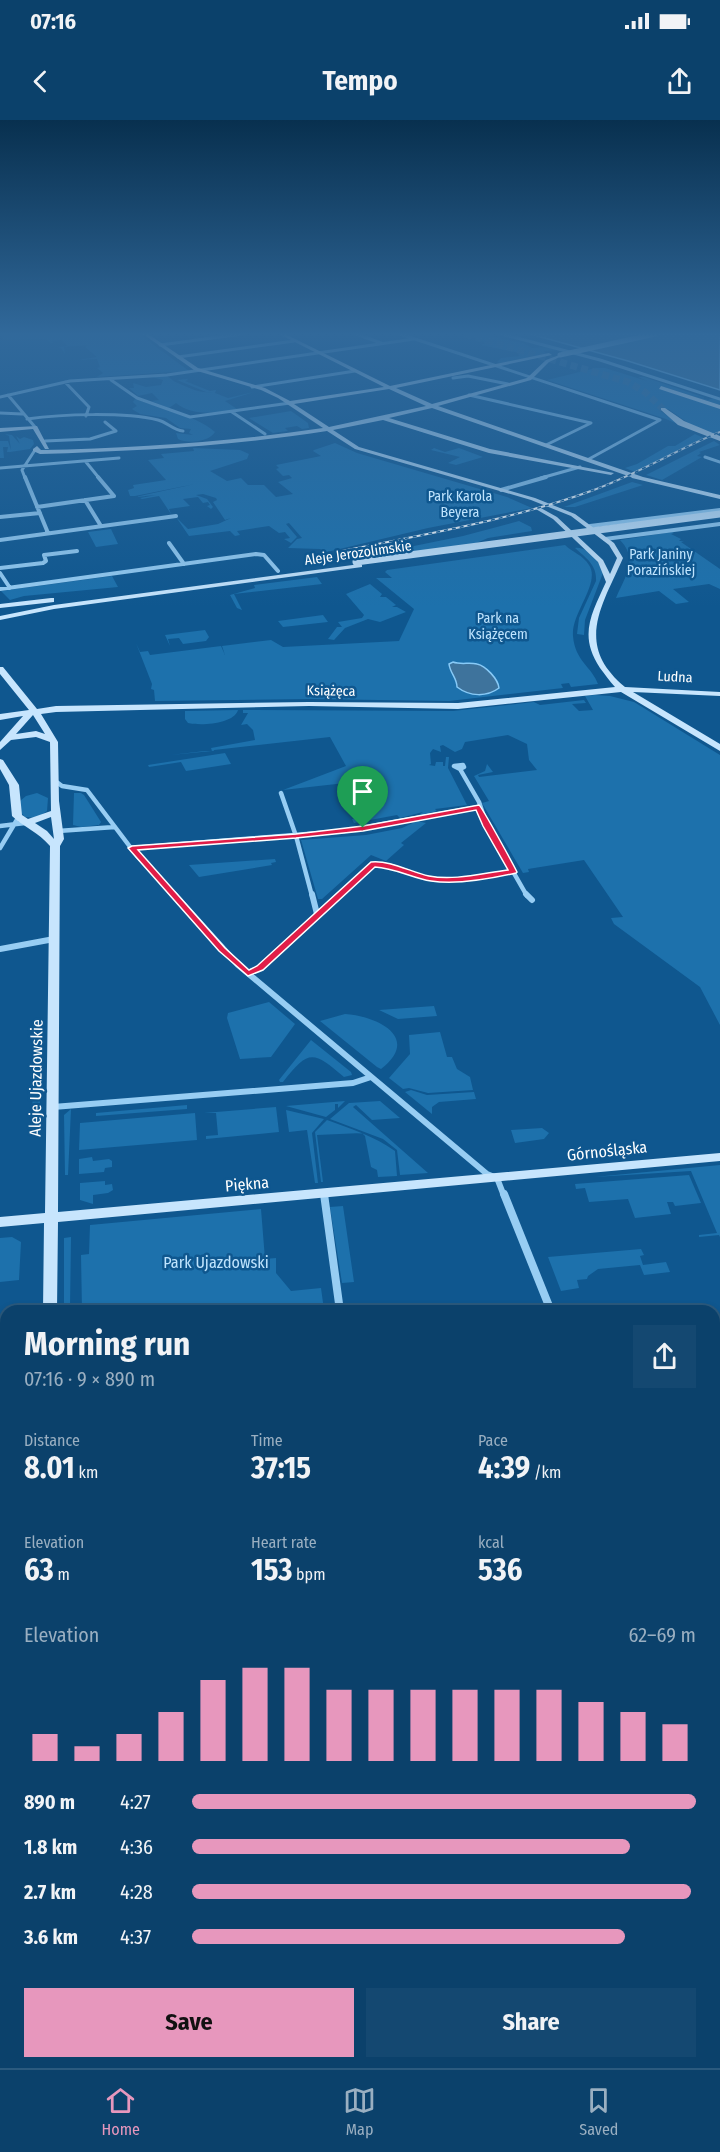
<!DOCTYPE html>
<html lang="en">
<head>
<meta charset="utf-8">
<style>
  :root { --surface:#0b416b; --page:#144871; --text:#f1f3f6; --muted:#9aafc1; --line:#2b5a7e; --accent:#e797bd }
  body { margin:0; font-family:"Fira Sans Condensed",sans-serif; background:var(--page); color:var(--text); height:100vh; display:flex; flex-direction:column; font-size:22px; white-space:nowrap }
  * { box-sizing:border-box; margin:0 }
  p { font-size:20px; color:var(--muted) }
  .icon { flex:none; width:33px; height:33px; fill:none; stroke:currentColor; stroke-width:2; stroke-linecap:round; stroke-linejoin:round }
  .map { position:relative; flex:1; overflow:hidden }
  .sheet { position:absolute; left:0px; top:1185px; width:720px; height:764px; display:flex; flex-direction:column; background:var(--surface); border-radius:18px 18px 0 0; box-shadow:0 3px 9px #0003,0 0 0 2px var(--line) }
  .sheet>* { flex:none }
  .pin { position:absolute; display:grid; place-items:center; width:51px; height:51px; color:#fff; margin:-62px -26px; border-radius:50% 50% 50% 0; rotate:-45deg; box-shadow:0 0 6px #0007 }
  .pin .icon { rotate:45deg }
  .round { display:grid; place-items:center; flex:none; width:63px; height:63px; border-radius:0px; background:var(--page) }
  .overview { display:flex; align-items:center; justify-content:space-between; height:102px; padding:0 24px }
  h1 { font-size:33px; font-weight:700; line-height:45px }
  .figures { display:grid; grid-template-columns:repeat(3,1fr); gap:9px; height:102px; padding:6px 24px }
  .figures div { display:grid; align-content:center }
  .figures b { font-size:30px; font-weight:700 }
  .figures small { font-size:16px; font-weight:400 }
  .figures p { font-size:16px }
  .chart { height:168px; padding:12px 24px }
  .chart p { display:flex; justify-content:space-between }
  .chart svg { width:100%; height:108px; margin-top:6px; stroke:var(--accent); stroke-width:6 }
  .button { display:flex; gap:12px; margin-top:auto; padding:12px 24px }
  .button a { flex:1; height:69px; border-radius:0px; background:var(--accent); color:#111; font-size:24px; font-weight:700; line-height:69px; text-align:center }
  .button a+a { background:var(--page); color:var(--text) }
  ul { padding:0 24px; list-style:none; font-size:20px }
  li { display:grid; grid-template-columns:96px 72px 1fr; align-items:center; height:45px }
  li i { height:15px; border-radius:8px; background:var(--accent) }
  .status { display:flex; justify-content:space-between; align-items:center; height:42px; padding:0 30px; background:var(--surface); direction:ltr }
  .status svg { height:16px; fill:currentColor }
  header { display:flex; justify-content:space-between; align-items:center; height:78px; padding:0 24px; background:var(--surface); font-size:27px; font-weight:700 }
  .dock { display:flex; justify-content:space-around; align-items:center; height:84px; border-top:2px solid var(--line); background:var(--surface); font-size:16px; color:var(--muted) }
  .dock a { display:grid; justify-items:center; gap:3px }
  .dock .selected { color:var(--accent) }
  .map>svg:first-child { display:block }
  .green { fill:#1d71ac }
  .water { fill:#3e739c; stroke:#88caf7; stroke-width:1.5 }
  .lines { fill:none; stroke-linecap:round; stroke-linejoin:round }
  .primary-tunnel { stroke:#3370a0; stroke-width:7; stroke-dasharray:7 4; stroke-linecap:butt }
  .street-far5 { stroke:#97cdf3; stroke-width:3 }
  .street-far4 { stroke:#97cdf3; stroke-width:4 }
  .street-far3 { stroke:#97cdf3; stroke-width:4.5 }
  .street-far2 { stroke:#97cdf3; stroke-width:6 }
  .street-far1 { stroke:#97cdf3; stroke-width:8 }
  .street { stroke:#97cdf3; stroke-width:9 }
  .secondary { fill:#c7e5fd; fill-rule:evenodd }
  .primary { fill:#e4f2ff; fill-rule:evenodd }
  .rail-casing { stroke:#fff; stroke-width:2 }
  .rail { stroke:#0f578f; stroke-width:1.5; stroke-dasharray:4; stroke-linecap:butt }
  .secondary-bridge-far1 { stroke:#c7e5fd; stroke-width:5 }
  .secondary-bridge { stroke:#c7e5fd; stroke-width:7 }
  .route { fill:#e11d48; stroke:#fff; stroke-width:1.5; fill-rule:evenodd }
  .labels { text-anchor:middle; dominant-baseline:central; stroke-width:5; stroke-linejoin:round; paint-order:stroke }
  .far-park-label { font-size:14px; fill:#bfe4fe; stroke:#0f578f }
  .far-street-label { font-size:14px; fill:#fff; stroke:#0f578f }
  .street-label { font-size:16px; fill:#fff; stroke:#0f578f }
  .park-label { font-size:16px; fill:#bfe4fe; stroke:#0f578f }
</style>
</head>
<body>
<div class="status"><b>07:16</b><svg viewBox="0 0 49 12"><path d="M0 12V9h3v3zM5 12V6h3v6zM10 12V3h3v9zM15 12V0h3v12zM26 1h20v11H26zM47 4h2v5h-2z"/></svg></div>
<header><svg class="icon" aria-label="back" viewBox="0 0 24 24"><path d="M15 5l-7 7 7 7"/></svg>Tempo<svg class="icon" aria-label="share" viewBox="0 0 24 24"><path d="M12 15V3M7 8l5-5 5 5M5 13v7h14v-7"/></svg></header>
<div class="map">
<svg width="720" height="1948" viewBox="0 0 720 1948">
  <rect width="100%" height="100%" fill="#0f578f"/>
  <path class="green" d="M0,214h139l50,37 -92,6 6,-4 -6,-5 3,-1 -3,-8 -19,1 19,-3 -12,-10 3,-2 -24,2 1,7 -4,-6 -7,-3 4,2 10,-1 -7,-6 -9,1 1,2h-2l-6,-4 -41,1z
    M463,214h28l-2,2 34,7 9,5 18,-1 11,3 -17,1 2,3 -46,9 -3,-1 4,-4 19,-2 -2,-2 2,-1 -39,-8 5,-2z
    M596,248h9l42,13 -9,-4h6l62,21 -11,-2 13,4 5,-2 7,2v5l-56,-18 -5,2 61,19v24l-8,2 -18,-7 -26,-18 -9,1 23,16 -16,-7 -119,-39z
    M167,256l11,8 -5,-3c13,5 25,13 40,11h-7l-29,-12 10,-1 1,1 -3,1 25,10 6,-1 -1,3 13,5 26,-6 -29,9 12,8 20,-2c-27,3 -61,13 -81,-4l-7,5 -18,-7 8,-1 -7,-7 -14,3 -9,-8h5l-1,-5 13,4 15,-2 2,-5 -11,-3z
    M135,279c27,10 59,15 80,33 -6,10 -27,12 -37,7l-2,-6 17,2 -4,-2 2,-4 -11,-1 -14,-10 -26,-4 -8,-5 5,-3 -4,-4z
    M291,291l17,12 1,5 -7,1 -5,-3 -12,2 3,3 -15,2 -24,-15z
    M5,314l7,1 8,9 -4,-8 4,3 4,-2 9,3 1,4 -4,5 -20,3h-3l1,-5h-5l1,11h-4v-17h8l3,9 -2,-14z
    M695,314l9,4 -69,34 -10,-4 12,-4 31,-18h7z
    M714,321l6,4 -21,7 2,1 -4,3 5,1 -40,23 -16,-5z
    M335,323l22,10 150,44 25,11 -104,20 -101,24 -7,-3 -32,-1 9,-9 5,-1 -13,-15 -3,1 11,13 -6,6 -7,-4 6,-1 -5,-6 -6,1 -10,-7 -32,5 3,4 -5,1 -5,-5 -41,5 -13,-19 12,12 30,-5 13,-6 -6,2 -12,-18 4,-2 -1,-2 -13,-4 -7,1 11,4 6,8 -2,2 -4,-3 3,-1 -2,-3 -5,1 -5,-6 -15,2 7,7 -21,3 2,5 -12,-18 -17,3 -2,-1 16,-3 -21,2 60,-13 -60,12h-5l-2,-6 6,-2 -1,-3 33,-5 -18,-20 16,-2 -3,-4 33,-3 -1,-3 47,2 9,4 -2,5 -37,12 17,10 14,-3 7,7h16l12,12 17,-3 -15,-12 14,-4 -3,-3 -6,1 -7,-7 3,-1 -3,-3 45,-9 -8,-5 1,-1z
    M434,328l11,4 14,-4 24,9 -27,8 -8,-2 12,-6 -29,-7z
    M632,362l11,3 -68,22h-11z
    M519,401l12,6 1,4 -44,7 -14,6 -117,16 -2,-2 108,-22z
    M111,409l7,15 -22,3 -8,-15z
    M672,412l2,1 -3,1 10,5 -2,2h5l-3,1 39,27v20l-11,-5 -36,5 16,13 -13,2 -17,-13 -43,7c9,-22 23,-38 4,-58z
    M565,425c7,7 18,10 24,20 12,18 -18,48 -16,71 2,25 19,31 25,48l-27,3 -2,-4 -8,1 2,4 -114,13 -140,-2 -154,2 -1,-11 -3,-1 1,-5 -16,-41 4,9 8,-1 2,4 71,-9 4,9 -3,-9 49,-6 12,7 116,-6 15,-32 -38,-31h16l-7,-6 2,-2z
    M575,428c13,-2 25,14 28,25l-18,47 -1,15 -7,-1 2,-16 17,-37c1,-16 -10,-23 -21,-33z
    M112,456l6,11 -94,9 -14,4 -9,-9z
    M317,457l5,7 -88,10 8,16 -5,-2 -7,-13 25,-7 -1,-3z
    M370,464l12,10 -2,3h6l10,8 -4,2h5l9,5 -26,10 -12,-3 -23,9 -11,12 -6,-1 9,-12h5l-4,-5 24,-4 2,-3 -18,-21z
    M323,495l5,7 -45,5 -5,-6z
    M205,510l4,7 -3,4 -23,3 -4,-6 -11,1 2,7 -5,-11z
    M595,575l15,1 24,6 86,53v270l-20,-38 -86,-63 -3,-6 12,-1 -39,-57 -56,9 1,3 -6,1 -41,-70 7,-2 -15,-25 11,-5 2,-7 6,8 -15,3 1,2 58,-7 -8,-10 -2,-16 -19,-9 -43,7 -3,7 -7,3 -12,-7 -3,1 1,6 -8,-3 -3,4 1,11 -2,1 6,1 1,-4h7v4h2l1,-9h3l-1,11 19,37 -32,4 2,2 -20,5 6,-4 -23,6 -3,-3 -43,8 -2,-4 8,-1 -5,-11 4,-1 -4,-8 6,-2 -7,-14 -71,8 63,-24 -16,-29 -160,18 42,-4 -1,-3 44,-8 -2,-10 -6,-6 -6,1 7,-12h-5v-3l210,1 81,-9 6,3 44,-5 2,3 -14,1 7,7 14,-1 -8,-14z
    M238,590c-4,14 -37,16 -50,13l-3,-4v-8z
    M225,633l6,11 -45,7 -5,-9 -32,5 -1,-2z
    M37,673l11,5 -1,13 -10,7 -12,-1 -4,-4 -1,-12 6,-5z
    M74,673h7l3,2 17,27 -2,3 -18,2 -8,-2z
    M417,701l9,2 -25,20 3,2 -18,16 -15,-6 -49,44h-4l-17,-59 65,-5 36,-7z
    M275,739l1,3 -5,1 1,2 -73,12 -10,-12z
    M269,882l26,22 -24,33 -31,2 -13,-41 1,-5z
    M434,886l3,10 -39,3 -19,-9z
    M345,894c31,2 77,23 36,55l-4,-2 -57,-46z
    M440,912l7,25h5l5,12 13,8 3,13 -45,3 -19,-5 -6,1 -14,-11 21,-24 -1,-19z
    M311,920l40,32 1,3 -8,2c-31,-26 -35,-28 -61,5h-3l-1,-2z
    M39,938l1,52 -8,6 2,-51 3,-1z
    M411,970l16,5 47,-3 2,7 -37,3 -7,5v7l-27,-22z
    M345,981l-7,7v-4h-3v6l-9,7 -40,-11z
    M380,981l20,17 -28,2 -16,-15 -3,2 75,66 -28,2 -3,-25 -14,-11 -53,-20 19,-16z
    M187,985v4l-91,7v-3z
    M276,987l3,25 -73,7v-3l12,-1 -2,-22h-12z
    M71,989l-3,66h-3l-1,-60z
    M286,990l38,9 -12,14 6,50h-3l-8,-53 -18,2z
    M195,993l2,27 -118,10 1,-27z
    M327,1000c24,9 47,16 68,31l2,25 -19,1 -1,-7 -6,-3 -6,-31 -3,-3 -45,2 6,47h-2l-6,-50z
    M542,1008l7,5 -5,6 -29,4 -4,-13z
    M92,1037l1,4 16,-2 3,2v6l-7,1 -1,4 -25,2v-15z
    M720,1045v72l-1,-2 -20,2v-2l18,-2 -26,-62 -97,6z
    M689,1055l12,28 -26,3 -2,-4h-6l4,12 -36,4 -7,-19 -39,3 -4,-14 -9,1 -1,-5z
    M105,1061v4l7,-1 1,6 -5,3 -15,2v9l-13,-4v-17z
    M343,1086l11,76 -12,1 -12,-76z
    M261,1089l4,50 11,-1v15l15,18 30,-3 3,22 12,1h-254l-1,-56 8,-1 1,-29z
    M12,1117l9,5 -2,38 -19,2v-44z
    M71,1117l-1,71 -6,1v-71z
    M641,1129l3,6 -4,1 3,9 23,-3 4,10 -26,3 -4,-10 -42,4 -10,7 -1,3 -10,1 2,8 -18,3 -13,-34z
    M714,1200l6,2v61l-6,1z
    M720,1274v57l-6,1v-57z
    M720,1420v78h-1l-5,-7v-70z
    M5,1654l-3,108h-2v-107z
    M720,1922v26h-51l10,-5 35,-1v-17z
    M326,1942l128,1 -22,5h-119z"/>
  <path class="water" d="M530,214h190v56l-92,-29z
    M453,542c8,3 16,0 24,2 9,2 21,15 22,24 -12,9 -29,9 -42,-1 0,-9 -7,-14 -8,-23z"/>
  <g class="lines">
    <path class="primary-tunnel" d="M465,214l163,48 17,10 18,17"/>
    <path class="street-far5" d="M356,214l25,9
      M400,214l260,86 -71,39
      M502,214l98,26 120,39
      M160,225l82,-11
      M178,237l116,-16
      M453,258l15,-2 40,8
      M111,260l26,18 53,19 100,-14
      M65,262l24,25 -3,9
      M252,267l103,-16
      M8,275l27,32
      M469,275l122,28 -45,22
      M0,277l70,-16 97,-6 247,-36
      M232,292l33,22
      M0,293l22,1
      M27,299c35,-5 97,-7 131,1 9,2 15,10 25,11
      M45,321l45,-2 26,-8 -11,-9
      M705,337l15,5
      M86,342l13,16
      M0,348l119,-10
      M25,358l-3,-8 13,-20
      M541,358l39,-11"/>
    <path class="street-far4" d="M25,357l23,56
      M98,357l16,19
      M501,370l45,-13
      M85,380l16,26
      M37,387l77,-11
      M0,397l40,-4
      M590,406l130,-16
      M605,419l115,-15
      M0,420l176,-24
      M169,423l15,21
      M0,448l43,-5 3,-2 -2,-6 33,-4
      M0,453l10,15
      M0,469l256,-35 8,1 14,16"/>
    <path class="street-far3" d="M463,645l1,2 -4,2 -6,-3z
      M460,649l19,33 8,24 40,70
      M54,660l8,6 25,4 50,66 38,40
      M281,673l15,43 16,60
      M0,706l25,-3
      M58,711l57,-4
      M0,728l18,-30
      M132,728l212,-17 135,-24
      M338,776l35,-32c20,-1 36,10 55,14 28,5 57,-3 85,-7"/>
    <path class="street-far2" d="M174,774l64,71 249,209 10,4 7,18
      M312,774l5,20
      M526,774l6,6
      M0,829l54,-10
      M248,853l12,-5 80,-74
      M53,987l300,-24 18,-6"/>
    <path class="street-far1" d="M324,1074l16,117
      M504,1074l47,117
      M0,1251l6,-1
      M714,1419l6,-1
      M0,1424l6,-1"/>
    <path class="street" d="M714,1668l6,21
      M0,1933l6,-3
      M0,1944l5,4"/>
    <path class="secondary" d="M143,214h5l50,34 67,20 25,13 94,-14 -105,-53h6l105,52 159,-33 3,2 -156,33 36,16 95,-26 19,-18 16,-6v2l-13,6 -18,18 -93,26 205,71 77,18v4l-88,-21 -1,-1 -199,-69 -43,10 101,31 124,24 -3,2 -122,-22 -106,-33 -50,10 26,17 176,51 40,16 39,29 9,15c-21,48 -49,87 2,129l95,5v4l-87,-4 87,52v7l-99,-59 -163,17 -149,-3 -253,6 -15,2 17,28 1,59 5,38 -4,7 -2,366 662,-59v8l-662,61 -1,89h-14l1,-88 -44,4v-10l45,-4 5,-367c-12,-14 -25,-18 -38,-30l-3,-31 -9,-16v-10l3,1 16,25 3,30 6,4 23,-8 -1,-69 -14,-5 -25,3 -11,10v-8l23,-26 -23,4v-6l29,-4 -29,-36v-7h3l34,42 19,-3 253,-4 149,1 157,-16c-6,-6 -10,-13 -15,-19 -22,-33 -8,-55 6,-86l-8,-20 -45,-43 -19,-11 5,-1 18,10 46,43 7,14 7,-16 -8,-13 -38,-29 -40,-16 -176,-51 -28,-18c-95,15 -191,20 -287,23l-7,-3v-2l4,-3 4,4c94,-2 188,-8 282,-22l-45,-30 -17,-8 -67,-20zM389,269l37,17 -97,21 -35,-23zM33,595l12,19 -9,-3 -20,3zM51,697l3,22 -7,-8 -12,-8z
      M37,306l12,23h-4l-12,-20 -33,3v-4z
      M360,444l2,1v2l-308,42 -54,11v-4l54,-11z
      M51,478h3v4l-54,6v-4z
      M9,1942h22v6h-22z
      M44,1942h22v6h-22z"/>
    <path class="primary" d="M661,266l59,19v4l-61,-20z
      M661,288h4l19,13 36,15v5l-42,-16 -17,-15z
      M720,1813v26l-6,1v-26z
      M720,1848v26l-6,3v-26z
      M720,1885v26l-6,3v-26z
      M286,1942h36l-2,6h-36z
      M467,1942h44l-2,6h-44z
      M531,1942h35l-2,6h-35z
      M612,1942h35l-2,6h-35z"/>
    <g class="rail-casing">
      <path id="rail" d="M342,431c84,-17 169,-31 249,-60 45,-16 85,-41 129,-59"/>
    </g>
    <use href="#rail" class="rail"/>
    <path class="secondary-bridge-far1" d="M560,235l95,-21"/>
    <path class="secondary-bridge" d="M356,442l364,-48"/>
  </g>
  <linearGradient id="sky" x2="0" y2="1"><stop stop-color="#08304f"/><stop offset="0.44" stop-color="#31699b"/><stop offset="1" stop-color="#31699b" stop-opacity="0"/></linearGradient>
  <rect width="720" height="487" fill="url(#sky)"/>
  <path class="route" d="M479,685c3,2 33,57 38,67l-1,1c-26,6 -59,12 -85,8 -19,-3 -36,-13 -56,-14l-112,103 -15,6 -29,-25 -91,-103 4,-2 164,-12 67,-8zM476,690l7,16 25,44c-25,3 -54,11 -79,6 -19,-4 -38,-16 -58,-14l-114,104 -8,4 -24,-22 -87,-98 158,-12 67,-7z"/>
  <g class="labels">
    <g class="far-park-label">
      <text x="460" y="376">Park Karola<tspan x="460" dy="16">Beyera</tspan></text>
      <text x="661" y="434">Park Janiny<tspan x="661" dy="16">Porazińskiej</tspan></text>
      <text x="498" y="498">Park na<tspan x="498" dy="16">Książęcem</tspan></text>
    </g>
    <g class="far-street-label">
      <text transform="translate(358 433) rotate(-8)">Aleje Jerozolimskie</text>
      <text transform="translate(675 557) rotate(3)">Ludna</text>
      <text transform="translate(331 571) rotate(1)">Książęca</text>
    </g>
    <g class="street-label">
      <text transform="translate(36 958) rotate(-89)">Aleje Ujazdowskie</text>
      <text transform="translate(607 1031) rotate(-6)">Górnośląska</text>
      <text transform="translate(247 1064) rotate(-5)">Piękna</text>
    </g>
    <g class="park-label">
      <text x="216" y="1142">Park Ujazdowski</text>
    </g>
  </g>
</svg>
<div class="pin" style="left:363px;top:708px;background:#1e9e55"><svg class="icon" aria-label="arrive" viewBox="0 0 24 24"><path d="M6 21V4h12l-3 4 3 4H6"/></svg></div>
<section class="sheet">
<div class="overview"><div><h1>Morning run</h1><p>07:16 · 9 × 890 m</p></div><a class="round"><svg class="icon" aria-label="share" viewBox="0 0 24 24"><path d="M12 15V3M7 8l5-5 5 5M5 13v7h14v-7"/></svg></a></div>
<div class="figures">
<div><p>Distance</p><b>8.01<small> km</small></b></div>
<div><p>Time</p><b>37:15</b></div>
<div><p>Pace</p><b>4:39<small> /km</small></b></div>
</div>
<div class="figures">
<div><p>Elevation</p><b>63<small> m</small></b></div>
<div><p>Heart rate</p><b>153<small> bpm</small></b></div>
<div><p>kcal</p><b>536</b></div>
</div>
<div class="chart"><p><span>Elevation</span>62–69 m</p>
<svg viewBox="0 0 160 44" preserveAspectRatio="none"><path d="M5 44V33M15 44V38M25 44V33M35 44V24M45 44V11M55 44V6M65 44V6M75 44V15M85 44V15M95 44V15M105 44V15M115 44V15M125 44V15M135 44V20M145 44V24M155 44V29"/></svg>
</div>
<ul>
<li><b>890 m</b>4:27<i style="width:100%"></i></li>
<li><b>1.8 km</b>4:36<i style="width:87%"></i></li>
<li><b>2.7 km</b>4:28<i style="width:99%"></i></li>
<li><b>3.6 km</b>4:37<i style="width:86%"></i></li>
</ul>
<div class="button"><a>Save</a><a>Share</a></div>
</section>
</div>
<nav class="dock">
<a class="selected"><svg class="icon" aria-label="home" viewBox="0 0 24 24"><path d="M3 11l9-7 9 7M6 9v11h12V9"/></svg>Home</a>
<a><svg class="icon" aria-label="map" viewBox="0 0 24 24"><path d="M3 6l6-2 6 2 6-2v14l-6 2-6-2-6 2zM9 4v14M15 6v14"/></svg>Map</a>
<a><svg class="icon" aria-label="saved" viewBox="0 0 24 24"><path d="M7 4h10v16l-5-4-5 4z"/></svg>Saved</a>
</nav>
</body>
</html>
